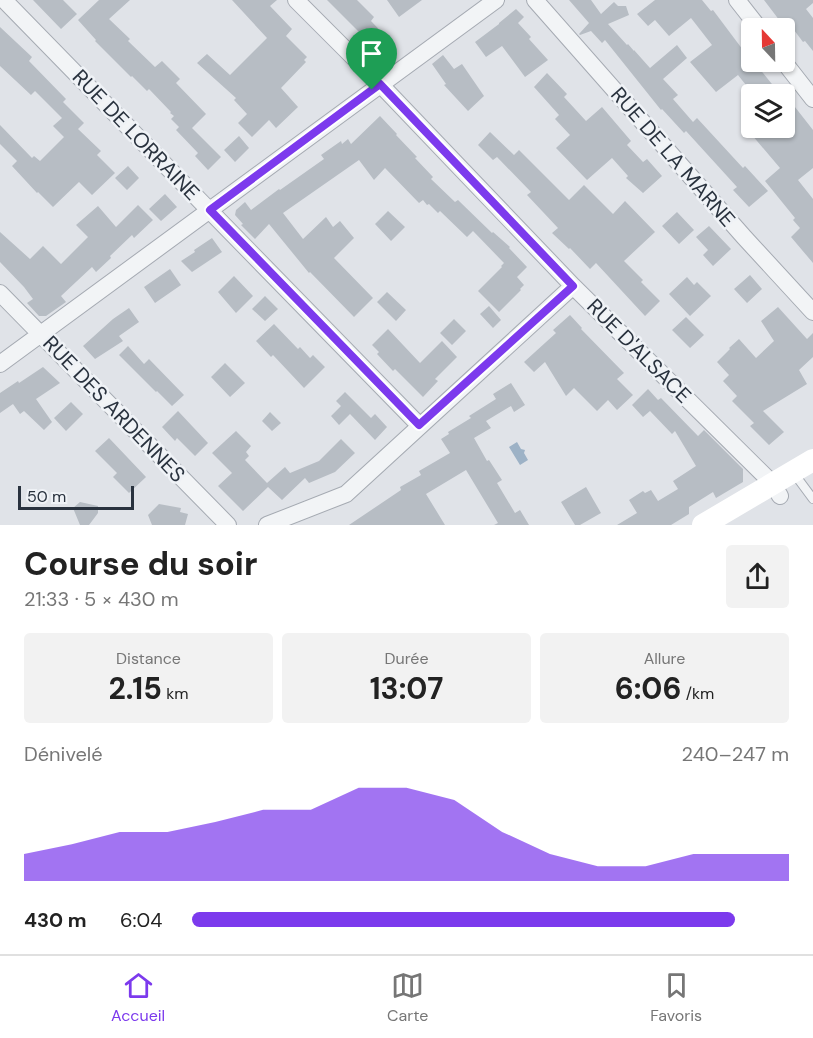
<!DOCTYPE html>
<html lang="fr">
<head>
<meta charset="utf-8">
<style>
  :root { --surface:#fff; --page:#f2f2f2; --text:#222; --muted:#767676; --line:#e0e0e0; --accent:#7c3aed }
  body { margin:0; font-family:"DM Sans",sans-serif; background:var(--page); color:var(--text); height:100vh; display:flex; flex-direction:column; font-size:22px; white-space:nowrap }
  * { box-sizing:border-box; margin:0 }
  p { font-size:20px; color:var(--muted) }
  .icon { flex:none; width:33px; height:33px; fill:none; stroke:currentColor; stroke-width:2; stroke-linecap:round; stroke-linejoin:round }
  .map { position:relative; height:525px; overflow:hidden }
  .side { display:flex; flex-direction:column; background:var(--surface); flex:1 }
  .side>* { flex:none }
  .needle { width:39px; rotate:338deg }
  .buttons { position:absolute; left:741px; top:18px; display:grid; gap:12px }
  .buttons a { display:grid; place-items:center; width:54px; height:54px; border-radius:6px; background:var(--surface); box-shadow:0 2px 4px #0004; font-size:30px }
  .scale { position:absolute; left:18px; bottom:15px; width:116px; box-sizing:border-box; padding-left:6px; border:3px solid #29323e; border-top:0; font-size:16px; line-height:21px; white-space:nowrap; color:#29323e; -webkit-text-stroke:4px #eff2f6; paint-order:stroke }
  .pin { position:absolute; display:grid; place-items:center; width:51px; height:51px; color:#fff; margin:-62px -26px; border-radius:50% 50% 50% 0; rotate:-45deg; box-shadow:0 0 6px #0007 }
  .pin .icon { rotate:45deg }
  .round { display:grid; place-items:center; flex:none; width:63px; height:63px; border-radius:6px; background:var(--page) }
  .headline { display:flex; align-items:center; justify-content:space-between; height:102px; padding:0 24px }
  h1 { font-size:33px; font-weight:700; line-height:45px }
  .stats { display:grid; grid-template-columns:repeat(3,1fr); gap:9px; height:102px; padding:6px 24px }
  .stats div { display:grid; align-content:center; border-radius:6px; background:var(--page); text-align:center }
  .stats b { font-size:30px; font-weight:700 }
  .stats small { font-size:16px; font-weight:400 }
  .stats p { font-size:16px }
  .chart { height:168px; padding:12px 24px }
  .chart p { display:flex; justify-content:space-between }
  .chart svg { width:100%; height:108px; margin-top:6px; fill:var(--accent); opacity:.7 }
  ul { padding:0 24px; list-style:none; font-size:20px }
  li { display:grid; grid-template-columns:96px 72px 1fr; align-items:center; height:45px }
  li i { height:15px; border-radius:8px; background:var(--accent) }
  .dock { display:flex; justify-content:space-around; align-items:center; height:84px; border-top:2px solid var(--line); background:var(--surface); font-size:16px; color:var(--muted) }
  .dock a { display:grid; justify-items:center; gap:3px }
  .dock .on { color:var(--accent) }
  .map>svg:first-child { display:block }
  .water { fill:#9db2c6 }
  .building { fill:#b7bdc4 }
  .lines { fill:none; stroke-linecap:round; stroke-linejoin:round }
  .lane-casing { stroke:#a5aab2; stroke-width:10 }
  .street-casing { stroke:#a5aab2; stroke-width:18 }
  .lane { stroke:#f2f4f6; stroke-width:8 }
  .street { stroke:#f2f4f6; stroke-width:16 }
  .secondary { stroke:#fff; stroke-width:22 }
  .route-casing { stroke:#fff; stroke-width:12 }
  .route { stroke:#7c3aed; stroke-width:8 }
  .labels { text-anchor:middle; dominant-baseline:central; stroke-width:5; stroke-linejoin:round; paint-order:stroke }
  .street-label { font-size:21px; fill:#29323e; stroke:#eff2f6 }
</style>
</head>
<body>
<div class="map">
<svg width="813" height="525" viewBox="0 0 813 525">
  <rect width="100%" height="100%" fill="#e0e3e8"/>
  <path class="water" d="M517,442l4,7 4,1 -1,3 4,7 -8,5 -11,-18z"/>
  <path class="building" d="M33,0h30l14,14 -16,15z
    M99,0h31l-21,19 21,20 -2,2 27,26 7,-6 18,18 -4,4 30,31 -14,14 29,29 -13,13 -13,-14 3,-3 -22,-23 3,-3 -8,-8 3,-3 -4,-3 1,-1 -22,-23 -2,2 -15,-15 -1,1 -36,-36 1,-1 -18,-20z
    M232,0h45l-7,6 22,23 -6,7 21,21 -3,3 2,2 -25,26 17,19 -22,21 -7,-8 -17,17 -14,-14 9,-9 -13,-14 2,-2 -39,-35 10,-9 23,21 37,-37z
    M327,0h30l17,17 -3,4 22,23 -15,14 -20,-22 3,-2z
    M387,0h35l-23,17z
    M569,0h22l10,14 13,-12 4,4h8l3,9 -21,9 19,21 1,-1 6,7v-1l16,18 27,-23 10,13 -24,21 15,16 -5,4 20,23 4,-4 46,50 2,-2 23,25 -19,16 -16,-17 4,-3 -51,-56 -2,2 -22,-24 -1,1 -56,-70 -3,3 -11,-12 -11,4 -1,-1 10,-11z
    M655,0h47l9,11 2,-1 39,52h2l26,32h-27l-15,-19 -22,17 -26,-30 22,-17 -21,-27 -22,18 -14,-16 -7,6 -11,-12z
    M764,0h49v3l-7,6 7,9v33l-8,-10 -2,1 -12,-16 -5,3z
    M516,9l8,8 -6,6 13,14 -2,2 19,21 -23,17 -23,-31 -16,11 -11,-15 24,-18v-1z
    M0,27l32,30 -3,4 37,38 -3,3 21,21 -6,6 23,22 -4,4 18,18 -23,22 -13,-13 -26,25 -15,-15 -1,1 -25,-27 5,-5 -17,-17v-19l32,33 2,-2 6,5 24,-24 -11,-11 9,-8 -27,-27 -4,4 -31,-29z
    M443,55l11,14 8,-5 22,32 -16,15 -24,-26 2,-1 -14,-20z
    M547,73l20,21 -3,3 22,24 16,-14 29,34 -4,4 16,17 4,-3 15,17 -19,17 -17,-15 2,-2 -16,-18 -25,22 -31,-32 14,-13 -15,-16 4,-4 -25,-28z
    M784,93l29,37v38l-15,12 15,19v64l-22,-26 9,-9 -7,-8 2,-2 -30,-37 15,-13 -34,-40h38z
    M380,116l17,18 -1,1 21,22 -2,1 18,19 -2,2 24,23 3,-2 34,33 1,-1 17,15 -1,1 18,19 -10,10 7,8 -4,4 1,1 -22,22 -21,-21 24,-24 -1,-1 3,-3 -31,-32 -6,6 -27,-26 -2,2 -9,-9 -2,1 -4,-5 -4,3 -34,-35 -11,12 -15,-20 -76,53 20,26 23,-22 7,10 7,-6 14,17 -20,20 39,40 -19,19 -44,-45 -1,1 -40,-49 -14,15 -14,-14 2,-1 -8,-9 1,-5 9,-8 6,8 28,-21 1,1 44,-31 -3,-4 20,-14 1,3 6,-5 3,5z
    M490,132l24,23 5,-5 50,50 15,-15 29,29 12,-13 30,31 -31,29 19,19 -2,2 19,19 -15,15 -49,-53 -6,6 -20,-21 -1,1 -17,-16 6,-5 -31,-33 4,-3 -34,-35 -4,3 -15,-15z
    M239,136l10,12 -14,14 -11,-12z
    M128,166l11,12 -12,12 -12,-12z
    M165,194l12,13 -16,14 -12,-12z
    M138,205l15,15 -19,18 -2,-3 -22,21 1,2 -15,14 -4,-5 -31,29 5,6 -20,14h-7l-12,-13 6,-4 -9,-12 -24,-25v-30l30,27 13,-13 18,18 27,-27 -12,-12 22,-19 18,21z
    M388,211l17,16 -14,14 -16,-17z
    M677,212l17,18 -15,14 -17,-18z
    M709,226l22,23 -18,17 -10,-11 5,-5 -12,-13z
    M212,238l10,14 -30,20 -11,-11 14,-9 -1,-2z
    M170,269l11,16 -26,18 -11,-16z
    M750,275l12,14 -15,14 -13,-14z
    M234,276l19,20 -17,17 -18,-21z
    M687,277l7,8 3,-3 14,14 -21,20 -21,-22z
    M387,292l19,18 -10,11 -19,-19z
    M265,296l13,13 -13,12 -13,-12z
    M489,306l12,14 -8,8 -13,-14z
    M778,307l29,32 6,-6v24l-14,13 8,14 -44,27 21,21 -15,13 -19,-19 4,-3 -22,-22 5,-5 -14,-15 6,-6 -12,-13 13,-13 -1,-1 10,-9 17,19 18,-17 -13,-20z
    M129,308l10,14 -20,14 4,5 -28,18 -12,-13 30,-27z
    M570,315l12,13 -1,1 43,44 -7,6 16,16 -16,15 -9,-10 -11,11 -23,-23 -8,8 -21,-34 -11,10 -10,-10 32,-29 -3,-3z
    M686,317l18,18 -14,13 -18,-18z
    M454,319l12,12 -14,14 -12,-12z
    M274,324l24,25 2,-2 10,11 3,-3 12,12 -21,21 -31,-33 -2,2 -15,-16z
    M388,329l32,34 22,-22 15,16 -22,22 3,2 -15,16 -28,-28 -2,2 -16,-17 2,-2 -7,-7z
    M128,346l16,18 5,-5 35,36 -12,11 -15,-15 -1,1 -37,-37z
    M225,363l20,20 -15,14 -19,-20z
    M43,367l17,16 -24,16 16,23 -8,8 -20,-19 -4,3 -7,-10 -13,9v-20l18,-12 1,2z
    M511,383l14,22 -11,7 -3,-6 -25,15 5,7 -17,10 13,23 2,-1 13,20 -5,3 18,30 5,-3 9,15h-35l4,-2 -32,-53 -40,24 19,31h-96l52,-35 -1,-3 21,-12 -2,-4 31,-18 -9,-14 8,-5 -1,-2 23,-14 -2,-2 27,-17 -3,-5z
    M648,389l10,11 3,-2 37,38 6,-6 39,39v13l-27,16 -3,-6 -24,15v7l-18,11h-54l20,-12 -8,-13 14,-9 2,2 6,-3 7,11 20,-12 -5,-8 23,-15 -21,-35 -3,3 -22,-23 -7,6 -11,-12z
    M345,392l26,26 4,-4 12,13 -12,13 -25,-26 -11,11 -8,-9 10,-10 -5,-5z
    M71,402l12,12 -17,17 -12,-13z
    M178,411l30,32 -13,13 -18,-18 -2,3 -13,-14z
    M270,412l11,11 -9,8 -10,-10z
    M236,431l15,15 -5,6 3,4 -4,4 22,23 18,-16 5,6 29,-12 22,-22 14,14 -20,19 -26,11 -4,-5 -23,22 -14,-13 -25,24 -25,-25 14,-13 -20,-20z
    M109,438l37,39 -17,16 -16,-16 4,-4 -22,-22z
    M586,487l15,26 -21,12h-5l-14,-23z
    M80,502l18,4v7l-9,12h-9l-7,-17z
    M159,504l22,4 -1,4 8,2 -3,11h-33l-4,-10z"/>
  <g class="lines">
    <g class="lane-casing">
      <path id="lane" d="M793,472l20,27"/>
    </g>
    <g class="street-casing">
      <path id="street" d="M4,0l415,425
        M296,0l84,84 193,202 200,198 7,12
        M535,0l209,237 69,75
        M737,0l22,28
        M784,62l29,37
        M0,293l228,232
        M0,364l496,-364
        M267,525l79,-31 227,-208"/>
    </g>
    <use href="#lane" class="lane"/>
    <use href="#street" class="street"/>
    <path class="secondary" d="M703,525l110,-65"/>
  </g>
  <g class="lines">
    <g class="route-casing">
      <path id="route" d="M380,84l193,202 -154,139 -209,-215z"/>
    </g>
    <use href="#route" class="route"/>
  </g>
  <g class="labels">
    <g class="street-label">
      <text transform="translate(136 135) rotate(46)">RUE DE LORRAINE</text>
      <text transform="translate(673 157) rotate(49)">RUE DE LA MARNE</text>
      <text transform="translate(639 351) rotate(45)">RUE D'ALSACE</text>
      <text transform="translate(114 409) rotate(46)">RUE DES ARDENNES</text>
    </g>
  </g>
</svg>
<div class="buttons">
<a><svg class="needle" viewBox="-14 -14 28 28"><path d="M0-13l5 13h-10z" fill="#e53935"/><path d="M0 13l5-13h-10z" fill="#767676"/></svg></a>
<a><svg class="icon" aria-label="layers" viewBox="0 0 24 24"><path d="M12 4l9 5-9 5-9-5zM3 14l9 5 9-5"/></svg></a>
</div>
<div class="scale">50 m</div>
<div class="pin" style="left:372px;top:90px;background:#1e9e55"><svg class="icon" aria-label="arrive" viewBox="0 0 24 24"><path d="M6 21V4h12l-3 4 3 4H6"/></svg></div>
</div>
<section class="side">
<div class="headline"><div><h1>Course du soir</h1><p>21:33 · 5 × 430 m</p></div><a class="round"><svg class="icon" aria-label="share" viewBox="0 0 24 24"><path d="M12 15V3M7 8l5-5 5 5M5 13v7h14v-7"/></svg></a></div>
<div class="stats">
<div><p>Distance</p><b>2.15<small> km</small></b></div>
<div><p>Durée</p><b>13:07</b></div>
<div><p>Allure</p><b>6:06<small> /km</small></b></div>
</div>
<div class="chart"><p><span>Dénivelé</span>240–247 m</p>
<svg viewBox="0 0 160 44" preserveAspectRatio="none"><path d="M0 44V33L10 29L20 24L30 24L40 20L50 15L60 15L70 6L80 6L90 11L100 24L110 33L120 38L130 38L140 33L150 33L160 33V44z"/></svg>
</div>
<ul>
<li><b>430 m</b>6:04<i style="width:91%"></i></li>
</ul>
</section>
<nav class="dock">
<a class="on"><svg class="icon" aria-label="home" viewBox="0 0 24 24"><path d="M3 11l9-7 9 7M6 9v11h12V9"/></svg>Accueil</a>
<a><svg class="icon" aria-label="map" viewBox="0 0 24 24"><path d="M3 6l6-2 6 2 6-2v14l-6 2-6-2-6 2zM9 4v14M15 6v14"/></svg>Carte</a>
<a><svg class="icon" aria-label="saved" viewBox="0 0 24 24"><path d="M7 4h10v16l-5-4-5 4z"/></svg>Favoris</a>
</nav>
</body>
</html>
